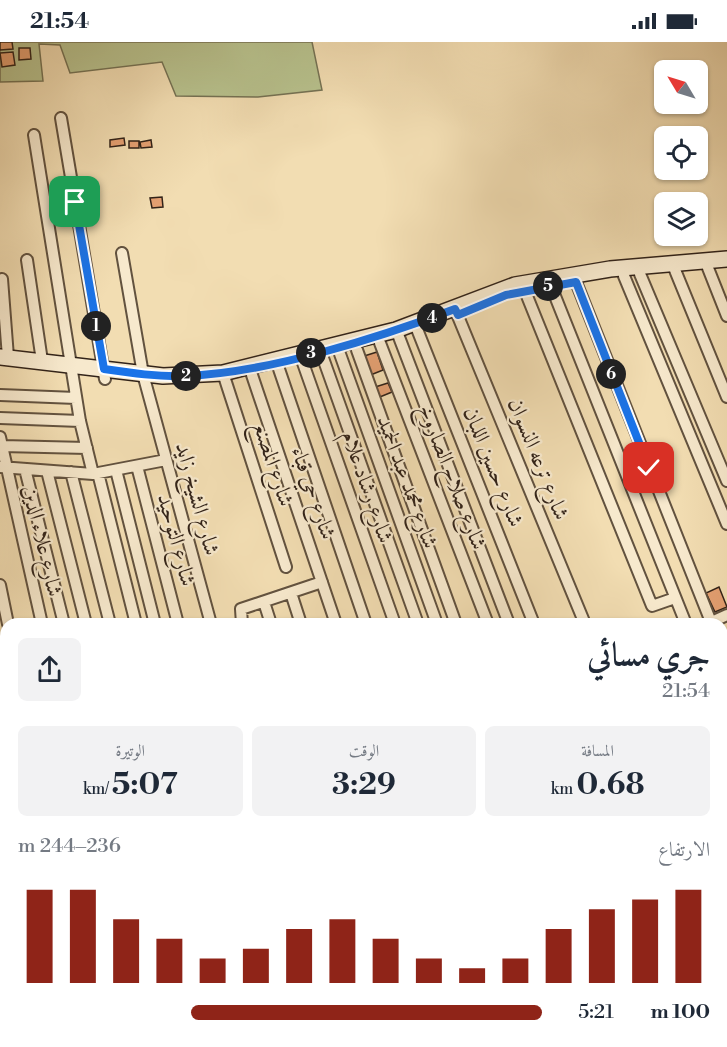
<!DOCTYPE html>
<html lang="ar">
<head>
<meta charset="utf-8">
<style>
  :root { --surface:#fff; --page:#f2f2f3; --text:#1f2937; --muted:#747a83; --accent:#8f2418 }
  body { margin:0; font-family:"Libre Bodoni",Amiri,serif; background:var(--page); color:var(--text); direction:rtl; height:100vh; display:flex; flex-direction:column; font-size:22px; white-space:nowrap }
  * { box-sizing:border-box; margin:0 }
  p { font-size:20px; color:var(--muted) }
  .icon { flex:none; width:33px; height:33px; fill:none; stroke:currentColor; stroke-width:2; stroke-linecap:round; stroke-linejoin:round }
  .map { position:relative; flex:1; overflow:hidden; direction:ltr }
  .panel { position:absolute; left:0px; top:576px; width:728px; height:429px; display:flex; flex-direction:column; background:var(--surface); border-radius:18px 18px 0 0; box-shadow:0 2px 4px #0004; direction:rtl }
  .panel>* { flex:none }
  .needle { width:39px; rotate:308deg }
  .controls { position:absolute; left:654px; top:18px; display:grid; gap:12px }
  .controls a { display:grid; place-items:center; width:54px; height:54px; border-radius:9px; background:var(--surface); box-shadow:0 2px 4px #0004; font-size:30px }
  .pin { position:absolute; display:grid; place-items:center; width:51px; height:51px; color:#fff; margin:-26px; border-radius:12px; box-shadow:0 3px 9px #0006 }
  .km { position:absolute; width:30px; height:30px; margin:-15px; border-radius:50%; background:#222; color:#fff; font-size:16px; line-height:30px; text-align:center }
  .round { display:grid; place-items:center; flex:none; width:63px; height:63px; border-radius:9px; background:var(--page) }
  .head { display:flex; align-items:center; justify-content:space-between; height:102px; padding:0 18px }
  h1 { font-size:33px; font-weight:700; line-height:45px }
  .stats { display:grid; grid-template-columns:repeat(3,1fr); gap:9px; height:102px; padding:6px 18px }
  .stats div { display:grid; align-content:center; border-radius:9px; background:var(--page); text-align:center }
  .stats b { font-size:30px; font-weight:700 }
  .stats small { font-size:16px; font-weight:400 }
  .stats p { font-size:16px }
  .chart { height:168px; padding:12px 18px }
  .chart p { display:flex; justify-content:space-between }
  .chart svg { width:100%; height:108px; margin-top:6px; stroke:var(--accent); stroke-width:6 }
  ul { padding:0 18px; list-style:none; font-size:20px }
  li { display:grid; grid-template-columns:96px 72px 1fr; align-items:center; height:45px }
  li i { height:15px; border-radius:8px; background:var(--accent) }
  .status { display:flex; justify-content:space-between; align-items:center; height:42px; padding:0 30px; background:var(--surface); direction:ltr }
  .status svg { height:16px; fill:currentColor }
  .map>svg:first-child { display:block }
  .green { fill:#b8c28e; stroke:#757254; stroke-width:1.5 }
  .building { fill:#e4a072; stroke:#322319; stroke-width:1.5 }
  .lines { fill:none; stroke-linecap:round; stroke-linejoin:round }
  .street-casing { stroke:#62523f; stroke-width:14 }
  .secondary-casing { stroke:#322319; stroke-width:18 }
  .street { stroke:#f7e9cd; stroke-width:10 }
  .secondary { stroke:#f7e9cd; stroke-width:15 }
  .route-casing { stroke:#fff; stroke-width:12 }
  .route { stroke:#1a73e8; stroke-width:8 }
  .labels { text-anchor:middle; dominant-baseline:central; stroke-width:4.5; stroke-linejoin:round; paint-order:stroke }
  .street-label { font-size:22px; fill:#322319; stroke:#f7e9cd }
</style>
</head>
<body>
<div class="status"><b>21:54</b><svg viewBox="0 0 49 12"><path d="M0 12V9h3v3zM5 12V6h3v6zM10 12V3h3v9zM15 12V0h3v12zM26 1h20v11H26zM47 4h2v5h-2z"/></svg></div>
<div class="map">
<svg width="727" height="1005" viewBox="0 0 727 1005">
  <rect width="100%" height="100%" fill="#f2ddb2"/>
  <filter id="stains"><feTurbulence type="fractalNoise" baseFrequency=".00333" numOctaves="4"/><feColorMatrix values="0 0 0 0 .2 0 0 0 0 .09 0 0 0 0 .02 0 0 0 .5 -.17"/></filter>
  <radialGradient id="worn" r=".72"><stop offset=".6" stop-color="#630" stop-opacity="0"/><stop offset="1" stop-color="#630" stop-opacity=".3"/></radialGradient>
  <path class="green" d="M0,0h312l10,48 -64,7 -82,-1 -14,-34 -92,11 -10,-28 -21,-1 4,37 -43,1z"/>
  <path class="building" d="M0,0h12l1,7 -13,1z
    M19,6h11l1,11 -12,1z
    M13,10l2,13 -13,2 -2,-14z
    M124,96l1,7 -15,2v-7z
    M151,98l1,7 -11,1 -1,-6z
    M129,99h10v7h-10z
    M162,155l1,10 -11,1 -2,-10z
    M377,310l6,18 -15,6 -7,-19z
    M388,341l4,9 -17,7 -3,-11z
    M719,545l8,20 -12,5 -9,-19z"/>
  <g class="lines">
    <g class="street-casing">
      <path id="street" d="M61,76l44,261
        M34,93l46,286 13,53
        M122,211l21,121 68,250
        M27,218l15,101
        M708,226l19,48
        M675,228l52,127
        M640,232l87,207
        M624,234l103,248
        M2,237l6,78
        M576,240l135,340
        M551,244l135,338
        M525,249l127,315 23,-8
        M455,267l130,315
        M415,282l119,300
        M399,295l110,287
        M380,301l108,281
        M357,308l99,274
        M340,312l97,270
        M323,316l95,266
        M303,321l92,261
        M279,327l87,255
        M223,331l63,194
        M252,333l84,249
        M0,353l76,3
        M0,376l80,3
        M0,395l42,187
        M2,404l85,2
        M137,424l41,158
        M0,425l93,7 73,-14
        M25,427l39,155
        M116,428l39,154
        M47,429l39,153
        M71,430l39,152
        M98,431l38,151
        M0,543l8,39
        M291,551l10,31
        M264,560l7,22
        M242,582l-1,-15 81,-27
        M707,582l20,-9
        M0,657l6,31
        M0,742l4,23
        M0,885l6,-85
        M722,903l5,16
        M142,999v6
        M170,999v6
        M187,999l1,6
        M229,999l1,6
        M246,999l1,6
        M274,999l1,6
        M308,999v6
        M348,999l1,6
        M385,999l1,6
        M439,999l1,6
        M22,1005v-6
        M50,1005l1,-6
        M81,1005l1,-6
        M111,1005v-6"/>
    </g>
    <g class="secondary-casing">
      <path id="secondary" d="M0,315l163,19 60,-3 173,-43 119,-45 95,-16 117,-10"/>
    </g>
    <use href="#street" class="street"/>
    <use href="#secondary" class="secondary"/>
  </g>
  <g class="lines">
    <g class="route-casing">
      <path id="route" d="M75,160l29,167c27,4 54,8 81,7 83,-3 193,-38 270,-67l3,6 48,-20 70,-13 73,186"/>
    </g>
    <use href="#route" class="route"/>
  </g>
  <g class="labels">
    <g class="street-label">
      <text transform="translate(538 417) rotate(68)">شارع ترعه النسوان</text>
      <text transform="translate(273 422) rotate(72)">شارع المصنع</text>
      <text transform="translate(493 425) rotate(68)">شارع حسين اللبان</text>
      <text transform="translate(452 435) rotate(69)">شارع صلاح الصاروخ</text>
      <text transform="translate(407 440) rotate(70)">شارع محمد عبد الحميد</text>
      <text transform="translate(367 445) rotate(71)">شارع رشاد علام</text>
      <text transform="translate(313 451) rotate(71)">شارع حي قباء</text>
      <text transform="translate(197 457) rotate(75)">شارع الشيخ زايد</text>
      <text transform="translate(176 498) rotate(75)">شارع التوحيد</text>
      <text transform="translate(42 499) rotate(77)">شارع علاء الدين</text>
    </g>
  </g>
  <rect width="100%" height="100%" filter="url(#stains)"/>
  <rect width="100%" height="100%" fill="url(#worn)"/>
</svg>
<div class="controls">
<a><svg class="needle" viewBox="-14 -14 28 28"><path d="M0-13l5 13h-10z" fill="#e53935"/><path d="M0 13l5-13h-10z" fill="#747a83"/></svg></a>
<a><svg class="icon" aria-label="locate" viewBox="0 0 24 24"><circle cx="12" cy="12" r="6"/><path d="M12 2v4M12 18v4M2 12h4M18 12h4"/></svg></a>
<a><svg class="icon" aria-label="layers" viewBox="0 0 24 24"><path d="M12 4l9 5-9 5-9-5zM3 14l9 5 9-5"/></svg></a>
</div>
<div class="pin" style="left:75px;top:160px;background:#1e9e55"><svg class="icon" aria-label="arrive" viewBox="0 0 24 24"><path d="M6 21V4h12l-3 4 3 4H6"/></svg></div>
<div class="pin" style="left:649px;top:426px;background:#d93025"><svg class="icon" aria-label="check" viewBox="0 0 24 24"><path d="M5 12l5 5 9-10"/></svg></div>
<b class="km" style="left:96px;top:284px">1</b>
<b class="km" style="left:186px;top:334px">2</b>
<b class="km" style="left:311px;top:311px">3</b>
<b class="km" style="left:432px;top:276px">4</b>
<b class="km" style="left:548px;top:244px">5</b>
<b class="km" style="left:611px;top:332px">6</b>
<section class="panel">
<div class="head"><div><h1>جري مسائي</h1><p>21:54</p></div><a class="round"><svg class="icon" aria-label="share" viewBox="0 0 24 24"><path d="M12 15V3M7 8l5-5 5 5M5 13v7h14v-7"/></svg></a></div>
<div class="stats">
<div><p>المسافة</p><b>0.68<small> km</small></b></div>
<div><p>الوقت</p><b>3:29</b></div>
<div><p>الوتيرة</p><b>5:07<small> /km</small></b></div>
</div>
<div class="chart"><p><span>الارتفاع</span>236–244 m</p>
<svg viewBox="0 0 160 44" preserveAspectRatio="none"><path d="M5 44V6M15 44V6M25 44V18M35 44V26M45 44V34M55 44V30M65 44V22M75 44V18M85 44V26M95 44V34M105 44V38M115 44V34M125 44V22M135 44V14M145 44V10M155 44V6"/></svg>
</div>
<ul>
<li><b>100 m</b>5:21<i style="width:67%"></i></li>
</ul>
</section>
</div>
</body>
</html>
